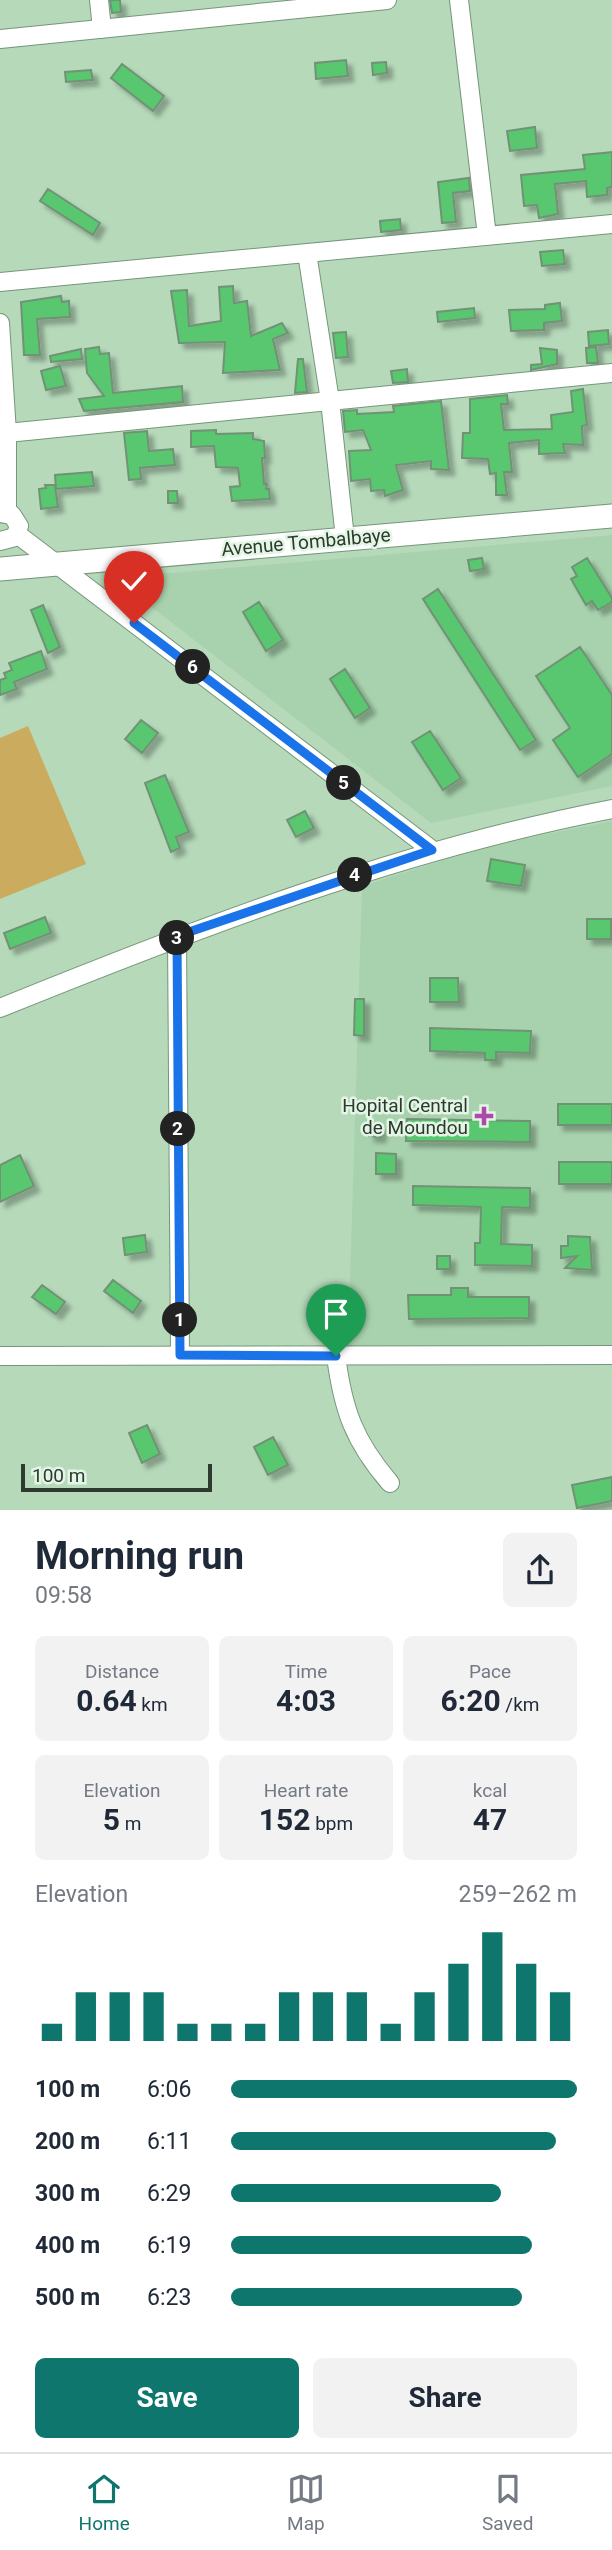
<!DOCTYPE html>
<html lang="en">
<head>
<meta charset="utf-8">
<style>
  :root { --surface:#fff; --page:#f2f2f3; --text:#1f2937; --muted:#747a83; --line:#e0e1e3; --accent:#0f766e }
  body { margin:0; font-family:Roboto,sans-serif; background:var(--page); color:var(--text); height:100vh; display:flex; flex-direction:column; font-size:26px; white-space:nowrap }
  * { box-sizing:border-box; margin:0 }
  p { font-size:23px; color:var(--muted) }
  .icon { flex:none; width:38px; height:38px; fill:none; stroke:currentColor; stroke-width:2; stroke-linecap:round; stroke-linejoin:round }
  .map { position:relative; height:1510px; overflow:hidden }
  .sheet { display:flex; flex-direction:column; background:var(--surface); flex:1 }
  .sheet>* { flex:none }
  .scale { position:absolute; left:21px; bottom:18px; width:191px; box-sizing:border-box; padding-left:7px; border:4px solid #2d3b2f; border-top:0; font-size:19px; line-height:24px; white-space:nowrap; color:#2d3b2f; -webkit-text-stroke:5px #e3f5e5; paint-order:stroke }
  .pin { position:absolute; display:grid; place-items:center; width:60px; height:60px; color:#fff; margin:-72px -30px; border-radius:50% 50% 50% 0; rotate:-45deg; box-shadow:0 0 7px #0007 }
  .pin .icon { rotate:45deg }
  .km { position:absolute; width:35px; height:35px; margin:-18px; border-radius:50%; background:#222; color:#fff; font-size:19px; line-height:35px; text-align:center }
  .round { display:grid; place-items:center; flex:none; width:74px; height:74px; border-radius:10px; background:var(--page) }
  .summary { display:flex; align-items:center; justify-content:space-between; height:119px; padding:0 35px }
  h1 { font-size:38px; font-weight:700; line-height:52px }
  .stats { display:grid; grid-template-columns:repeat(3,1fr); gap:10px; height:119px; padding:7px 35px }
  .stats div { display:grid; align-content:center; border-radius:10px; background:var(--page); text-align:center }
  .stats b { font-size:30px; font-weight:700 }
  .stats small { font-size:19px; font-weight:400 }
  .stats p { font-size:19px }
  .chart { height:196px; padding:14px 35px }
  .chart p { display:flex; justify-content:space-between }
  .chart svg { width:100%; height:126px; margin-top:7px; stroke:var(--accent); stroke-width:6 }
  .primary-button { display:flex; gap:14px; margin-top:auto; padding:14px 35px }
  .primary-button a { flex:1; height:80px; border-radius:10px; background:var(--accent); color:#fff; font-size:28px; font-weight:700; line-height:80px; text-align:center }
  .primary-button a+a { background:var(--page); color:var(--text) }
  ul { padding:0 35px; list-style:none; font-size:23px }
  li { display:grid; grid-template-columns:112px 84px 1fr; align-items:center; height:52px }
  li i { height:18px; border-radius:9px; background:var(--accent) }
  .tabs { display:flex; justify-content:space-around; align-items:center; height:98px; border-top:2px solid var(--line); background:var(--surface); font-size:19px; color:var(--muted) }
  .tabs a { display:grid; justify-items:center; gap:4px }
  .tabs .on { color:var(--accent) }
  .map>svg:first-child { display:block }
  .built { fill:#a8d2ad }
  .green { fill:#cbac5e }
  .building { fill:#58c76f; stroke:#719275; stroke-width:2; filter:url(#shadow) }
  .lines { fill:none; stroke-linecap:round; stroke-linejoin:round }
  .minor-casing { stroke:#759679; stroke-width:20 }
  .major-casing { stroke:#759679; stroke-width:25 }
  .minor { stroke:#fff; stroke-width:18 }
  .major { stroke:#fff; stroke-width:23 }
  .route-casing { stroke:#fff; stroke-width:14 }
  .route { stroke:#1a73e8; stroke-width:9 }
  .poi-dot { fill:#ae48ad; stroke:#e3f5e5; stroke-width:2.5 }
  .labels { text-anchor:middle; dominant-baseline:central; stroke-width:5; stroke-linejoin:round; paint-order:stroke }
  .street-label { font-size:19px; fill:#2d3b2f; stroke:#e3f5e5 }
  .poi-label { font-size:19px; fill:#2d3b2f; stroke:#e3f5e5; text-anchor:end }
</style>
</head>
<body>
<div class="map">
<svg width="612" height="1511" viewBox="0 0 612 1511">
  <defs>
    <filter id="shadow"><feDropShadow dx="5.5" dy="5.5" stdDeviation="2" flood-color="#0004"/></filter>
  </defs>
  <rect width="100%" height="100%" fill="#b6d9ba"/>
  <path class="built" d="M612,535v251l-181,37 -317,-245z
    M612,821v526l-264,1 14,-462 129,-41z"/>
  <path class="green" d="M28,726l58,138 -86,35v-161z"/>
  <path class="building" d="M110,0h10l1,12 -9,1z
    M346,60l2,16 -32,3 -1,-16z
    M386,62l1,11 -14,2 -1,-12z
    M122,64l42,32 -11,15 -42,-33z
    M91,70l2,10 -27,2 -1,-10z
    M535,127l2,21 -27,3 -3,-20z
    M612,152v35l-5,1v7l-20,2 -1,-16 -31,3 3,30 -19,4 -2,-13 -13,1 -3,-31 64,-6 -2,-14z
    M469,178l1,13 -17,2 3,29 -14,1 -4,-41z
    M48,189l52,34 -7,12 -53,-34z
    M400,219l1,11 -20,2 -1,-11z
    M563,250l2,14 -23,2 -2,-14z
    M233,286l1,17 13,-2 4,35 31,-13 6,10 -15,6 7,31 -57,3 2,-31 -46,1 -8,-52 16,-1 2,36 32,-5 -2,-34z
    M61,296l1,6 7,-1 1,16 -33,2 3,36h-16l-3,-53z
    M560,303l2,18 -18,2v7l-33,1 -2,-21 36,-1v-4z
    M474,308l1,10 -37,4 -1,-10z
    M608,330l1,14 -20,2 -1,-14z
    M346,332l2,25 -12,1 -3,-25z
    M99,347l1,7 9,-1 4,40 69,-7 1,16 -99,9 -5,-12 25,-3 -17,-23 -2,-24z
    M596,347l2,16h-11l-1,-15z
    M540,348l17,2v14l-26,6v-5l11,-1z
    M81,349l1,10 -31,3 -1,-6z
    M298,359h5l4,33 -12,1z
    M60,366l6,20 -20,4 -5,-19z
    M407,369l1,13 -15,1 -2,-12z
    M583,389l4,36 -5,1 1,19 -20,-1 2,9 -26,1v-14l-30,3 3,29h-8l3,23h-11v-22l-6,1 -2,-15 -26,-1 1,-25h7v-34l37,-4 1,9h-7l3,26 48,-1 -1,-14 22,-3 -2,-21z
    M441,401l8,69 -18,-1v-8l-35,4 7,25 -18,6 -1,-6 -13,1 -1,-12 -19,2 -2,-30 22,-1 -8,-20 -18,2 -2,-21 14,-1v4l37,-2 -1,-6z
    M216,430v4l37,-1v6l11,2 1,17h-3l2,26h3l-1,5h3l1,10 -38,2 -2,-14 10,-1 -2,-18 -22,-1 -2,-21 -23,1v-16z
    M147,431l2,20 24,-2 2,16 -35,3 1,11 -12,1 -5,-47z
    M92,472l2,14 -38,3 -1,-14z
    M45,485h10l3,22 -17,2 -2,-20 7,-1z
    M168,491h9l1,12h-10z
    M482,558l2,11 -14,2 -2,-11z
    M587,558l25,40v4l-14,8 -6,-9 -6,4 -15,-26 6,-3 -5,-9z
    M438,589l98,151 -16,10 -97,-151z
    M259,602l24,38 -17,11 -23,-39z
    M43,605l17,42 -12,6 -17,-43z
    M580,647l32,48v59l-34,23 -25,-37 17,-12 -34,-52z
    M41,651l6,18 -33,13 3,7 -17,6v-15l6,-2 -2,-5 8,-3 -3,-7z
    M345,669l25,39 -15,10 -25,-39z
    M141,720l17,13 -16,20 -17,-14z
    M430,731l31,47 -18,12 -31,-48z
    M165,775l24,57 -13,5 4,11 -9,4 -26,-69z
    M305,811l9,17 -18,9 -9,-17z
    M491,859l34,6 -4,21 -34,-5z
    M45,917l6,16 -41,16 -6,-16z
    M587,919h24v20h-24z
    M430,978h28l1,24h-29z
    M355,999h9v37l-10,-1z
    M430,1028l101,3 -1,22 -34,-1v8h-11v-7l-55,-2z
    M558,1104h54v21h-54z
    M407,1119l123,2v21l-124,-1z
    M370,1124l11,1 -1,12 -11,-1z
    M376,1153l20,1v20h-20z
    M20,1155l14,31 -34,16v-37z
    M559,1162h53v22h-53z
    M413,1186l117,2v20l-28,-1 -1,37 31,1v21l-57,-1v-22h5l1,-36 -68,-2z
    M145,1235l2,17 -22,3 -2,-17z
    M568,1236l22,1 2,33 -27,-2 12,-12 -16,2v-12h7z
    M437,1256h13v13h-13z
    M113,1280l28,21 -8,12 -29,-22z
    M42,1285l23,17 -9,12 -24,-17z
    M451,1288h17v9h61v21l-120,1 -1,-24h43z
    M147,1425l13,29 -18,9 -13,-30z
    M273,1437l15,28 -20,10 -14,-28z
    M612,1477v24l-35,7 -5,-23z"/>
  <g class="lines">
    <g class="minor-casing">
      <path id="minor" d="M99,0l3,29
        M459,0l28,236
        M0,39l387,-39
        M307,253l23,148 15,137
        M0,282l612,-58
        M0,323l7,110v79
        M7,433l605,-60
        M0,513l12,2 7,11 -4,11 -15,4
        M17,534l415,316
        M177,936l3,419
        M0,1008c200,-81 400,-158 612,-199
        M0,1356l612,-1
        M336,1356c7,54 18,85 54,127"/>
    </g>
    <g class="major-casing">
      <path id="major" d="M0,569l612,-53"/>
    </g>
    <use href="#minor" class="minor"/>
    <use href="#major" class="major"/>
  </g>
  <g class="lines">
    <g class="route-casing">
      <path id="route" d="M134,623l298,227 -255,86 3,419 156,1"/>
    </g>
    <use href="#route" class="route"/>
  </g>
  <path class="poi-dot" d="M480.5 1105.5h7v7h7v7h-7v7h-7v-7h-7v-7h7z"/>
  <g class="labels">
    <g class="street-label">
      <text transform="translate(306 542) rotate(-5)">Avenue Tombalbaye</text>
    </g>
    <g class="poi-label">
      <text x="468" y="1105">Hopital Central<tspan x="468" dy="22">de Moundou</tspan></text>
    </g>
  </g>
</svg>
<div class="scale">100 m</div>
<div class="pin" style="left:336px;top:1356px;background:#1e9e55"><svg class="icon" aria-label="arrive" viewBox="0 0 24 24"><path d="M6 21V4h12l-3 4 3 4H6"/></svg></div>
<div class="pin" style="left:134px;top:623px;background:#d93025"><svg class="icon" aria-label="check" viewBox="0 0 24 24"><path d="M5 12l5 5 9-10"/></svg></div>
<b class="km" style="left:180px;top:1320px">1</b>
<b class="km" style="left:178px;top:1129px">2</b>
<b class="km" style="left:177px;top:938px">3</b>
<b class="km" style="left:355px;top:875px">4</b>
<b class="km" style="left:344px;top:783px">5</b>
<b class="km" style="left:193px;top:667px">6</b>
</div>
<section class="sheet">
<div class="summary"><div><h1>Morning run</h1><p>09:58</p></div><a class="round"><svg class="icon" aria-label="share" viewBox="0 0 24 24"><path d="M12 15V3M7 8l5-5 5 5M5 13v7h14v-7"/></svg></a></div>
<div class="stats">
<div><p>Distance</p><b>0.64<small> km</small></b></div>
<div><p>Time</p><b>4:03</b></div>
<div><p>Pace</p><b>6:20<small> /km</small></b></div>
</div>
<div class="stats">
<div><p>Elevation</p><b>5<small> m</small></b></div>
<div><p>Heart rate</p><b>152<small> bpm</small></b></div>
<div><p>kcal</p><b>47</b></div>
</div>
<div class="chart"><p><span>Elevation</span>259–262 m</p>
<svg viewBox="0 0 160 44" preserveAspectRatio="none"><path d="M5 44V38M15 44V27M25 44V27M35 44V27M45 44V38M55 44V38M65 44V38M75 44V27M85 44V27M95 44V27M105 44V38M115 44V27M125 44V17M135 44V6M145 44V17M155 44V27"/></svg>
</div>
<ul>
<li><b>100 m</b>6:06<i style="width:100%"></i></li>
<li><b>200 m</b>6:11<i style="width:94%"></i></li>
<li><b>300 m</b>6:29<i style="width:78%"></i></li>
<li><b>400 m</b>6:19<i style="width:87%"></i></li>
<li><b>500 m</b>6:23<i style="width:84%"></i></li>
</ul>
<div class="primary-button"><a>Save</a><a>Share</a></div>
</section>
<nav class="tabs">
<a class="on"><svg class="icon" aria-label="home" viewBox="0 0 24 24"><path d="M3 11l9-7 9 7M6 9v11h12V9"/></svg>Home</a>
<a><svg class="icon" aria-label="map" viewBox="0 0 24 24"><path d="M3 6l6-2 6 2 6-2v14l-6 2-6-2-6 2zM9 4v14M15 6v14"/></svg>Map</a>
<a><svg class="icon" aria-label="saved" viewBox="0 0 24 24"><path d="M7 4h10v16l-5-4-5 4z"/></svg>Saved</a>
</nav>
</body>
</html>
